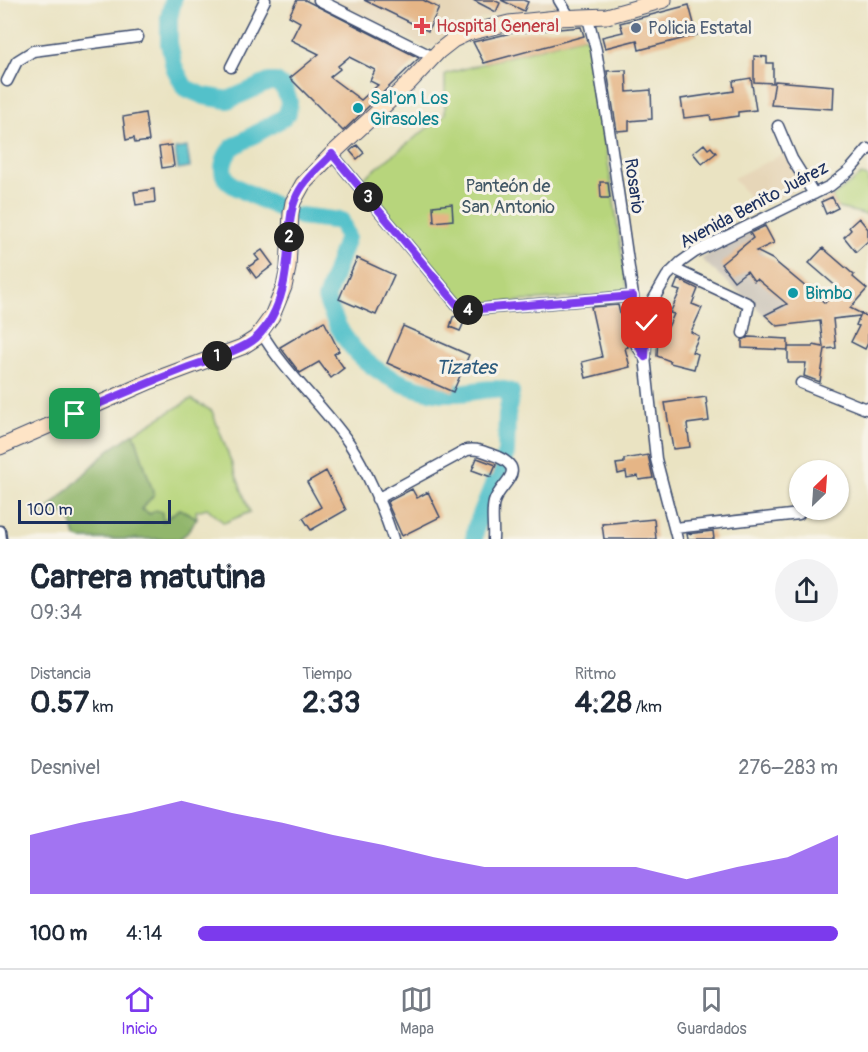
<!DOCTYPE html>
<html lang="es">
<head>
<meta charset="utf-8">
<style>
  :root { --surface:#fff; --page:#f2f2f3; --text:#1f2937; --muted:#747a83; --line:#e0e1e3; --accent:#7c3aed }
  body { margin:0; font-family:Pangolin,sans-serif; background:var(--page); color:var(--text); height:100vh; display:flex; flex-direction:column; font-size:22px; white-space:nowrap }
  * { box-sizing:border-box; margin:0 }
  p { font-size:20px; color:var(--muted) }
  .icon { flex:none; width:33px; height:33px; fill:none; stroke:currentColor; stroke-width:2; stroke-linecap:round; stroke-linejoin:round }
  .map { position:relative; height:539px; overflow:hidden }
  .side { display:flex; flex-direction:column; background:var(--surface); flex:1 }
  .side>* { flex:none }
  .needle { width:39px; rotate:25deg }
  .fabs { position:absolute; left:789px; top:460px; display:grid; gap:12px }
  .fabs a { display:grid; place-items:center; width:60px; height:60px; border-radius:50%; background:var(--surface); box-shadow:0 2px 4px #0004; font-size:30px }
  .scale { position:absolute; left:18px; bottom:15px; width:153px; box-sizing:border-box; padding-left:6px; border:3px solid #1b2f5e; border-top:0; font-size:16px; line-height:21px; white-space:nowrap; color:#1b2f5e; -webkit-text-stroke:4px #f7f3e8; paint-order:stroke }
  .pin { position:absolute; display:grid; place-items:center; width:51px; height:51px; color:#fff; margin:-26px; border-radius:12px; box-shadow:0 3px 9px #0006 }
  .km { position:absolute; width:30px; height:30px; margin:-15px; border-radius:50%; background:#222; color:#fff; font-size:16px; line-height:30px; text-align:center }
  .round { display:grid; place-items:center; flex:none; width:63px; height:63px; border-radius:32px; background:var(--page) }
  .headline { display:flex; align-items:center; justify-content:space-between; height:102px; padding:0 30px }
  h1 { font-size:33px; font-weight:700; line-height:45px }
  .metrics { display:grid; grid-template-columns:repeat(3,1fr); gap:9px; height:102px; padding:6px 30px }
  .metrics div { display:grid; align-content:center }
  .metrics b { font-size:30px; font-weight:700 }
  .metrics small { font-size:16px; font-weight:400 }
  .metrics p { font-size:16px }
  .chart { height:168px; padding:12px 30px }
  .chart p { display:flex; justify-content:space-between }
  .chart svg { width:100%; height:108px; margin-top:6px; fill:var(--accent); opacity:.7 }
  ul { padding:0 30px; list-style:none; font-size:20px }
  li { display:grid; grid-template-columns:96px 72px 1fr; align-items:center; height:45px }
  li i { height:15px; border-radius:8px; background:var(--accent) }
  .tab-bar { display:flex; justify-content:space-around; align-items:center; height:84px; border-top:2px solid var(--line); background:var(--surface); font-size:16px; color:var(--muted) }
  .tab-bar a { display:grid; justify-items:center; gap:3px }
  .tab-bar .on { color:var(--accent) }
  .map>svg:first-child { display:block }
  .built { fill:#e6d6b8 }
  .industrial { fill:#cac3b8 }
  .green { fill:#b7d57c; stroke:#69826d; stroke-width:1.5 }
  .forest { fill:#91b66c; stroke:#567265; stroke-width:1.5 }
  .water { fill:#53c1ca; stroke:#377894; stroke-width:1.5 }
  .lines { fill:none; stroke-linecap:round; stroke-linejoin:round }
  .river { stroke:#53c1ca; stroke-width:18 }
  .building { fill:#e5b586; fill-rule:evenodd }
  .minor-casing { stroke:#3a4a6d; stroke-width:13 }
  .secondary-casing { stroke:#3a4a6d; stroke-width:17 }
  .minor { stroke:#fff; stroke-width:10 }
  .secondary { stroke:#fee4c6; stroke-width:15 }
  .route-casing { stroke:#fff; stroke-width:12 }
  .route { stroke:#7c3aed; stroke-width:8 }
  .health-dot { fill:#e0444e; stroke:#f7f3e8; stroke-width:2 }
  .service-dot { fill:#5c6f8a; stroke:#f7f3e8; stroke-width:2 }
  .culture-dot { fill:#0f9aa8; stroke:#f7f3e8; stroke-width:2 }
  .labels { text-anchor:middle; dominant-baseline:central; stroke-width:6; stroke-linejoin:round; paint-order:stroke }
  .health-label { font-size:18px; fill:#be3a42; stroke:#f7f3e8; text-anchor:start }
  .service-label { font-size:18px; fill:#4e5e75; stroke:#f7f3e8; text-anchor:start }
  .culture-label { font-size:18px; fill:#0d838f; stroke:#f7f3e8; text-anchor:start }
  .park-label { font-size:18px; fill:#425866; stroke:#f7f3e8 }
  .street-label { font-size:18px; fill:#1b2f5e; stroke:#f7f3e8 }
  .water-label { font-size:20px; font-style:italic; fill:#2c5b7e; stroke:#f7f3e8 }
</style>
</head>
<body>
<div class="map">
<svg width="868" height="539" viewBox="0 0 868 539">
  <rect width="100%" height="100%" fill="#f7f3e8"/>
  <filter id="ink" filterUnits="userSpaceOnUse"><feTurbulence type="fractalNoise" baseFrequency=".0167" numOctaves="2"/><feDisplacementMap in="SourceGraphic" scale="12" xChannelSelector="R" yChannelSelector="G"/><feConvolveMatrix kernelMatrix="1 2 1 2 8 2 1 2 1" color-interpolation-filters="sRGB"/></filter>
  <filter id="wash" filterUnits="userSpaceOnUse"><feTurbulence type="fractalNoise" baseFrequency=".008" numOctaves="4" result="noise"/><feDisplacementMap in="SourceGraphic" scale="24" xChannelSelector="R" yChannelSelector="G"/><feGaussianBlur stdDeviation="1.35" result="paint"/><feColorMatrix in="noise" values="0 0 0 0 0 0 0 0 0 0 0 0 0 0 0 0 0 1.4 0 .05"/><feComposite in="paint" operator="in"/></filter>
  <g filter="url(#wash)">
    <rect width="100%" height="100%" fill="#eae3c2"/>
    <path class="built" d="M329,0h226l5,7 -56,6 -30,8 -23,11 -21,17z
      M785,153l21,33 -49,20 -24,-28z"/>
    <path class="industrial" d="M749,232l17,24 6,3 71,59 -66,8 -76,-67z"/>
    <path class="green" d="M584,36l6,7 38,251 -165,11 -103,-124 85,-67v-40z
      M861,175l7,2v38l-30,-7 -6,-11z
      M191,399l21,12 38,101 -26,11 -17,-15 -11,3 1,7 -17,-9 -17,12 -22,-12 13,-14 -20,-62z"/>
    <path class="forest" d="M134,433l20,62 -13,14 9,5 6,-4 6,2 1,9 17,-12 17,9 -10,15 -8,6h-98l-6,-2 -6,-24 -14,3 -12,-2 66,-64z"/>
    <path class="water" d="M187,147l3,20 -12,2 -3,-20z"/>
    <g class="lines">
      <path class="river" d="M173,0l-4,18v25l5,24 11,21 19,8 24,4 41,-18h7l8,6 5,13 -1,12 -5,5 -50,29c-9,9 -15,25 -4,35 8,8 44,22 57,29
        M300,216l41,5 6,16 -21,62c4,10 8,20 13,29 23,42 71,67 119,65 18,-1 36,-8 53,-1l-4,23 -1,38 -30,74 -2,12"/>
    </g>
    <g id="blocks">
      <path class="building" d="M297,0h8l114,58 -76,73 -53,-53 29,-24 -28,-14 9,-18 -11,-6zM349,57l26,13 -5,11 8,4 -17,15 -31,-23 10,-8 -2,-3z
        M364,0h59l16,8 -11,23z
        M473,0h21l6,3 -4,9z
        M501,0h22l5,2 -4,9z
        M689,5l8,30 -58,15 -2,-10 -32,8 -3,-11 21,-5 -3,-9z
        M581,27l3,9 -100,27 -11,-21 38,-9z
        M754,56l13,1v6h6v20l-19,-1z
        M626,70l1,22 24,-2 1,29 -23,2v9l-12,1 -10,-60z
        M751,78l5,32 -18,2v4l-27,4 -1,-5 -26,3 -3,-19 53,-8 -1,-10z
        M775,81l59,5 -1,23 -62,-4z
        M145,113l4,28 -14,2 -1,-5 -8,2 -3,-23z
        M704,144l4,5 3,-2 5,6 -14,11 -9,-11z
        M171,145l3,21 -12,2 -3,-21z
        M357,145l7,8 -7,6 -7,-8z
        M600,182h8l2,16h-9z
        M154,189l1,13 -19,3 -2,-13z
        M832,197l6,11 -12,6 -5,-12z
        M452,204l1,16 -19,2 -1,-16z
        M859,218l9,11v12l-12,11 -12,-15 7,-7 -2,-3z
        M765,226l9,17 -18,8 16,8 53,44 13,-15 -29,-25 14,-15 31,27 -1,2 14,12 -17,19 18,9v26l-3,6 -14,-7 8,-16 -3,-1 4,-9 -27,3 3,29 -11,1 -5,33 -16,-6 2,-13h-18v-16h25v-2l10,2 -3,-26 -43,5 -12,-11 22,-11 -30,-25 -3,2 -7,-10 -13,10 -13,-17 32,-26 -3,-5z
        M262,250l11,15 -17,13 -8,-11 11,-7 -4,-5z
        M357,258l37,17 -18,40 -37,-16z
        M678,279l20,10 -6,15 10,4 -11,24 8,4 -7,16 6,2 -4,15 -24,-6v-2l-13,-5 1,-22 6,2 10,-22 -4,-1 10,-22 -6,-2z
        M618,305l10,42 -3,1 5,19 -44,11 -4,-16 20,-5 -11,-50z
        M456,316l9,4 -5,11 -10,-4 3,-10z
        M324,321l15,30 -5,3 10,14 -13,10 -12,-16 -19,11 -20,-26z
        M403,326l66,29 -16,37 -66,-29z
        M749,337l39,2v11l-46,-2v-8z
        M706,397l3,24 -22,3 3,23 -17,2 -8,-46z
        M648,455l5,23 -14,2 -1,-4 -11,2 -1,-6 -8,2 -2,-10 8,-1v-4z
        M477,458l19,7 -5,12 -19,-7z
        M326,471l20,39 -35,20 -8,-12 18,-11 -14,-25z
        M412,489l5,9 11,-6 12,25 -38,19 -15,-34z
        M654,519l2,20h-52l-2,-15z
        M713,531l1,8h-26l-1,-5z"/>
    </g>
  </g>
  <g filter="url(#ink)">
    <use href="#blocks" fill-opacity="0" stroke="#3a4a6d" stroke-width="1.5"/>
    <g class="lines">
      <g class="minor-casing">
        <path id="minor" d="M319,0l114,57
          M559,0l11,18
          M588,18l8,32 14,86 23,160 -1,36 5,14 8,11
          M231,67l34,-67
          M7,81l10,-20 16,-10 105,-14
          M778,126l14,33 22,35
          M332,154l127,153 9,3 165,-14
          M674,269l75,35 -6,29
          M261,332c24,41 61,72 88,111 16,24 36,69 44,96
          M801,383l65,26 2,-2
          M377,499l90,-49c11,-2 21,3 31,7 31,14 1,27 -4,45 -3,11 0,25 -1,37
          M675,528l124,-14
          M0,531l1,8
          M677,539l-21,-80 -11,-102 2,-34 5,-21 15,-26 14,-14 14,-10 135,-66 19,-15 19,-22"/>
      </g>
      <g class="secondary-casing">
        <path id="secondary" d="M0,447l151,-66 91,-34 14,-9 16,-22 12,-29 4,-19 3,-55 2,-11 10,-18 29,-30 78,-72 29,-31 14,-11 15,-7 41,-10 48,-5 50,-2 57,-16"/>
      </g>
      <use href="#minor" class="minor"/>
      <use href="#secondary" class="secondary"/>
    </g>
  </g>
  <g class="lines" filter="url(#ink)">
    <g class="route-casing">
      <path id="route" d="M75,414c35,-15 70,-30 106,-44 20,-8 61,-19 75,-32 28,-27 31,-67 33,-102 1,-12 1,-25 6,-36 7,-19 23,-31 37,-46l127,153 9,3 165,-14c0,25 -3,39 12,61l2,-34"/>
    </g>
    <use href="#route" class="route"/>
  </g>
  <path class="health-dot" d="M419 17h6v6h6v6h-6v6h-6v-6h-6v-6h6z"/>
  <circle class="service-dot" cx="636" cy="28" r="6"/>
  <g class="culture-dot">
    <circle cx="358" cy="108" r="6"/>
    <circle cx="793" cy="293" r="6"/>
  </g>
  <g class="labels">
    <g class="health-label">
      <text x="436" y="26">Hospital General</text>
    </g>
    <g class="service-label">
      <text x="648" y="28">Policia Estatal</text>
    </g>
    <g class="culture-label">
      <text x="370" y="98">Sal'on Los<tspan x="370" dy="21">Girasoles</tspan></text>
      <text x="805" y="293">Bimbo</text>
    </g>
    <g class="park-label">
      <text x="508" y="186">Panteón de<tspan x="508" dy="21">San Antonio</tspan></text>
    </g>
    <g class="street-label">
      <text transform="translate(634 186) rotate(82)">Rosario</text>
      <text transform="translate(754 205) rotate(-28)">Avenida Benito Juárez</text>
    </g>
    <g class="water-label">
      <text x="466" y="367">Tizates</text>
    </g>
  </g>
</svg>
<div class="fabs">
<a><svg class="needle" viewBox="-14 -14 28 28"><path d="M0-13l5 13h-10z" fill="#e53935"/><path d="M0 13l5-13h-10z" fill="#747a83"/></svg></a>
</div>
<div class="scale">100 m</div>
<div class="pin" style="left:75px;top:414px;background:#1e9e55"><svg class="icon" aria-label="arrive" viewBox="0 0 24 24"><path d="M6 21V4h12l-3 4 3 4H6"/></svg></div>
<div class="pin" style="left:647px;top:323px;background:#d93025"><svg class="icon" aria-label="check" viewBox="0 0 24 24"><path d="M5 12l5 5 9-10"/></svg></div>
<b class="km" style="left:217px;top:356px">1</b>
<b class="km" style="left:289px;top:237px">2</b>
<b class="km" style="left:368px;top:197px">3</b>
<b class="km" style="left:468px;top:310px">4</b>
</div>
<section class="side">
<div class="headline"><div><h1>Carrera matutina</h1><p>09:34</p></div><a class="round"><svg class="icon" aria-label="share" viewBox="0 0 24 24"><path d="M12 15V3M7 8l5-5 5 5M5 13v7h14v-7"/></svg></a></div>
<div class="metrics">
<div><p>Distancia</p><b>0.57<small> km</small></b></div>
<div><p>Tiempo</p><b>2:33</b></div>
<div><p>Ritmo</p><b>4:28<small> /km</small></b></div>
</div>
<div class="chart"><p><span>Desnivel</span>276–283 m</p>
<svg viewBox="0 0 160 44" preserveAspectRatio="none"><path d="M0 44V20L10 15L20 11L30 6L40 11L50 15L60 20L70 24L80 29L90 33L100 33L110 33L120 33L130 38L140 33L150 29L160 20V44z"/></svg>
</div>
<ul>
<li><b>100 m</b>4:14<i style="width:100%"></i></li>
</ul>
</section>
<nav class="tab-bar">
<a class="on"><svg class="icon" aria-label="home" viewBox="0 0 24 24"><path d="M3 11l9-7 9 7M6 9v11h12V9"/></svg>Inicio</a>
<a><svg class="icon" aria-label="map" viewBox="0 0 24 24"><path d="M3 6l6-2 6 2 6-2v14l-6 2-6-2-6 2zM9 4v14M15 6v14"/></svg>Mapa</a>
<a><svg class="icon" aria-label="saved" viewBox="0 0 24 24"><path d="M7 4h10v16l-5-4-5 4z"/></svg>Guardados</a>
</nav>
</body>
</html>
